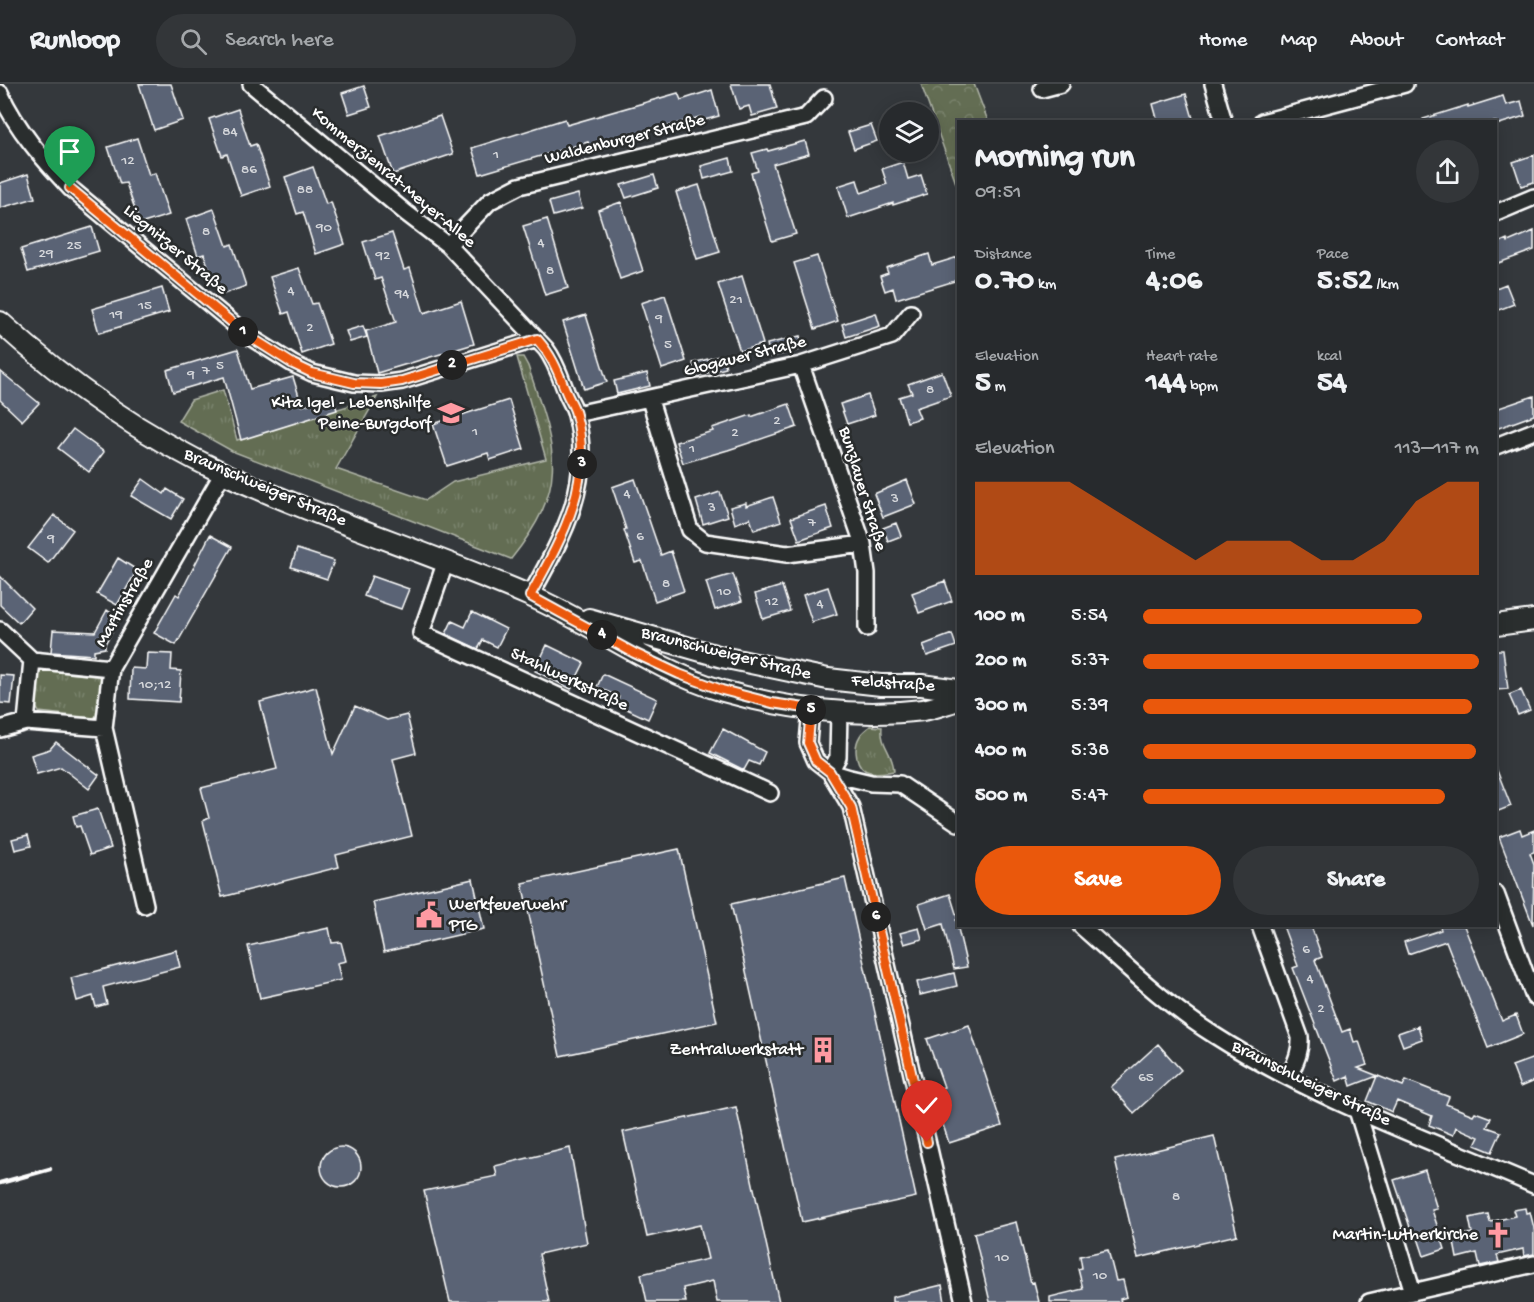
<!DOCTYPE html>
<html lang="en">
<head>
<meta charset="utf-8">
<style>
  :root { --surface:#272a2d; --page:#333639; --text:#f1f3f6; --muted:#a4a7aa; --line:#434649; --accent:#ea580c }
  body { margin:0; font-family:"Gochi Hand",sans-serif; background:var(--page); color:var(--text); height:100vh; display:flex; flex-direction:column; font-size:22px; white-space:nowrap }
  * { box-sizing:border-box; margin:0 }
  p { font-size:20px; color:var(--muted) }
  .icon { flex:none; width:33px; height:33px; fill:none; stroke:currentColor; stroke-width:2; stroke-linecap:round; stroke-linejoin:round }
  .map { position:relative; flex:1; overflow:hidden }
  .drawer { position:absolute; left:957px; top:36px; width:540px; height:807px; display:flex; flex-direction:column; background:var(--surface); border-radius:0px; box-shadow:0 3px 15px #0003,0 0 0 2px var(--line) }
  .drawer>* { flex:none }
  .buttons { position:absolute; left:879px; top:18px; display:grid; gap:12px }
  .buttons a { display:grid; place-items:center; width:60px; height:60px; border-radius:50%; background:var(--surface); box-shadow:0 3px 15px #0003,0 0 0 2px var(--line); font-size:30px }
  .pin { position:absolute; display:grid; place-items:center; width:51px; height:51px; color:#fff; margin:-62px -26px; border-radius:50% 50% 50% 0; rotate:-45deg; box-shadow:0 0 6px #0007 }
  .pin .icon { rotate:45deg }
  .km { position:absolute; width:30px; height:30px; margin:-15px; border-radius:50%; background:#222; color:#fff; font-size:16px; line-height:30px; text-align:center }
  .round { display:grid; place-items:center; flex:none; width:63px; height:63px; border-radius:32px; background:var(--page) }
  .overview { display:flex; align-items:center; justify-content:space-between; height:102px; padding:0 18px }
  h1 { font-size:33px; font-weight:700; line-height:45px }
  .metrics { display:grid; grid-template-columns:repeat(3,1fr); gap:9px; height:102px; padding:6px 18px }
  .metrics div { display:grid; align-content:center }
  .metrics b { font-size:30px; font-weight:700 }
  .metrics small { font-size:16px; font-weight:400 }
  .metrics p { font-size:16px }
  .chart { height:168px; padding:12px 18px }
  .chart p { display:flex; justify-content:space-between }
  .chart svg { width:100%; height:108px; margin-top:6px; fill:var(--accent); opacity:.7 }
  .cta { display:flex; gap:12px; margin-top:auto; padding:12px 18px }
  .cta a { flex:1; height:69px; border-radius:36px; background:var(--accent); color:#fff; font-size:24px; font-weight:700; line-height:69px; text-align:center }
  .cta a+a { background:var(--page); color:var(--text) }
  ul { padding:0 18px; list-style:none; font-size:20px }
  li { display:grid; grid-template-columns:96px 72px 1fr; align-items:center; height:45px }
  li i { height:15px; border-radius:8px; background:var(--accent) }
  header { display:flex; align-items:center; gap:36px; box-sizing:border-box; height:84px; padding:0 30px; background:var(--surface); border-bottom:2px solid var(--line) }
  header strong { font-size:28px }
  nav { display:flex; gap:33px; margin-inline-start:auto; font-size:21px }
  .search { width:420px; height:54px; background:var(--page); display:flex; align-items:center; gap:15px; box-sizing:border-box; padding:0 21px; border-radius:33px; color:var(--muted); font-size:22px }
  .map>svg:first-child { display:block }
  .grass { fill:url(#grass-tufts); stroke:#b1b6a9; stroke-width:1.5 }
  .park { fill:url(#park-crowns); stroke:#b1b6a9; stroke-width:1.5 }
  .building { fill:#5a6475; stroke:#fff; stroke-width:1.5 }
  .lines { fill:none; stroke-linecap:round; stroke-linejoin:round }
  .minor-casing { stroke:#fff; stroke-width:20 }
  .tertiary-casing { stroke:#fff; stroke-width:24 }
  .minor { stroke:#2a2d2e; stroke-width:15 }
  .tertiary { stroke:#2a2d2e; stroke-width:20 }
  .rail { stroke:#fff; stroke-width:4.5 }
  .route-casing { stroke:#fff; stroke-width:12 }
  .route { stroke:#ea580c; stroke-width:8 }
  .labels { text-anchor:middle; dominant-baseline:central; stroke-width:5; stroke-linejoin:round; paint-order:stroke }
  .number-label { font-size:15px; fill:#d6d8dc }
  .street-label { font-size:18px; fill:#fff; stroke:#2a2d2e }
  .poi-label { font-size:18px; fill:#fff; stroke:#2a2d2e; text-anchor:end }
</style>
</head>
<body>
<header>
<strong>Runloop</strong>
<div class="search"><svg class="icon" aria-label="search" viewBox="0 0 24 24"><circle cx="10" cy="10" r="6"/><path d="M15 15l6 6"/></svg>Search here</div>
<nav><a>Home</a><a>Map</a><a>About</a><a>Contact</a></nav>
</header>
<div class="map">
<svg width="1534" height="1218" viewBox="0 0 1534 1218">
  <defs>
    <pattern id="grass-tufts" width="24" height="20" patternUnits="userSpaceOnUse" patternTransform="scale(1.5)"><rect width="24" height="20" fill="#636d53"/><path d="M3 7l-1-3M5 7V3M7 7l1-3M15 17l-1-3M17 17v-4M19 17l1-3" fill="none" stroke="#7a836d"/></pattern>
    <pattern id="park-crowns" width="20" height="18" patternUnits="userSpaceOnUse" patternTransform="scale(1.5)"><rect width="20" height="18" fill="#636d53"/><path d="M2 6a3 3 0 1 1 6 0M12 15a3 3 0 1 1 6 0" fill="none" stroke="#7a836d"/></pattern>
  </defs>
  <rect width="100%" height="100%" fill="#34383c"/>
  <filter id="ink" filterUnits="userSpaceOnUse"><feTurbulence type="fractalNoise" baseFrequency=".0167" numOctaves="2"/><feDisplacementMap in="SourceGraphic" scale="12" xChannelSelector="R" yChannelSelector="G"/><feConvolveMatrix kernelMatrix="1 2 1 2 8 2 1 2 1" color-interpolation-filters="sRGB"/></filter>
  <g filter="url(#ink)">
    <path class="grass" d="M517,273h6l5,9c28,84 43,118 -17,193l-279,-108 -54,-30 13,-21 32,-10 14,50 140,-43 -41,72 90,31 27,-18 93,-23z
      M41,586l62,7 -4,38 -6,3 -54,-6 -4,-7 3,-33z
      M870,642l12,1c-2,19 11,25 12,44 -8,1 -17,3 -24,1 -15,-3 -17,-25 -10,-36 2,-4 7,-7 10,-10z"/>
    <path class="park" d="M921,0h53l14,37 -30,1v67z"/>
    <path class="building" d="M139,0h32l12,36 -29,10z
      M731,0h39l7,25 -25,7 -3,-10 -10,3z
      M364,2l7,21 -22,7 -7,-21z
      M712,6l7,26 -18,5 -1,-4 -110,32 -2,-7 -108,32 -8,-26 93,-29 2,6 111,-32 3,7z
      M1186,10l8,28h-36l-5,-18z
      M1503,12l3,9 15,-4 4,15 -29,9v-3h-73v-3l45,-14v2z
      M238,25l12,37 6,-2 14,42 -29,10 -14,-42 -5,2 -13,-37z
      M440,32l13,38 -60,20 -13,-38z
      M871,41l6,16 -23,8 -6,-17z
      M137,54l12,37 6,-2 14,42 -29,9 -14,-41 -6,1 -12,-37z
      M805,57l4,13 -36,10 23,70 -24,7 -21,-68 7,-2 -6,-18 15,-4 1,2z
      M1534,71v27l-13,4 -8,-24z
      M730,74l3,13 -29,8 -3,-13z
      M903,78l5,17 13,-4 6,19 -34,11v-2l-45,15 -10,-32 19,-6 4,13 26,-9 -5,-15z
      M313,83l13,37 5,-2 14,42 -29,10 -13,-42 -6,2 -12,-37z
      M28,90l7,24 -35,10v-25z
      M654,91l4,13 -32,10 -5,-13z
      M699,101l21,67 -23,7 -21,-67z
      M578,110l4,14 -29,8 -4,-14z
      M621,118l22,69 -23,8 -22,-69z
      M214,125l13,37 5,-2 14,42 -28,10 -14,-42 -6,2 -12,-37z
      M547,135l21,69 -23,7 -22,-69z
      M92,143l7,24 -71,21 -7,-23z
      M1534,147v19l-38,14v-20l11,-5 1,3z
      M392,149l12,37 6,-2 14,45 37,-12 13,43 -97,29 -11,-42 30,-9 -15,-44 -6,2 -12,-38z
      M929,170l3,11 26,-8v23l-62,19 -3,-11 -8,3 -5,-15 8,-3 -2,-5z
      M817,172l21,65 -23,8 -21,-66z
      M299,184l13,36 5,-1 14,41 -29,10 -13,-42 -6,2 -13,-37z
      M742,192l21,68 -23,7 -22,-67z
      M1506,200l8,20 -18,7v-23z
      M162,204l7,24 -70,21 -7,-24z
      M665,211l21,66 -24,8 -21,-66z
      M876,229l4,13 -34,11 -4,-13z
      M586,231l21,67 -23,7 -21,-67z
      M363,242l4,11 -17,5 -4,-11z
      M800,252l3,13 -33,8 -3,-13z
      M238,265l12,40 43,-12 9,29 31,-9 4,13 -96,30 -17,-63 -51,15 -6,-22z
      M723,271l3,13 -30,8 -3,-13z
      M0,287l39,32 -17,18 -22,-21z
      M942,288l9,24 -35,12 4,10 -13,4 -8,-25 13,-4 -4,-9z
      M647,289l3,13 -33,8 -3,-13z
      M868,311l7,20 -28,9 -7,-20z
      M1534,312v19l-38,14v-20z
      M509,316l15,49 -34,11 -2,-7 -41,13 -14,-42z
      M789,320l8,23 -69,23 -45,13 -7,-21 37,-11 -1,-3 39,-13v2z
      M73,345l31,23 -15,20 -31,-24z
      M143,395l21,15 3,-5 16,10 -12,20 -40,-23z
      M635,395l26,76 10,-4 13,40 -29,10 -13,-40 -7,2 -11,-33 2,-1 -14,-42z
      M907,396l9,24 -33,13 -9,-23z
      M720,408l8,24 -25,8 -7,-24z
      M773,413l8,24 -27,9 -4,-12 -15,6 -5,-17 16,-4v3z
      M826,422l7,22 -34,12 -8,-22z
      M54,431l19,15 -25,33 -20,-15z
      M896,439l5,13 -13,5 -5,-13z
      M210,451l22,12 -56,98 -22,-12 22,-39 3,2z
      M297,465l37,12 -7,18 -36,-12z
      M118,474l19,12 -20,35 -20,-11z
      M733,490l9,27 -27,9 -9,-28z
      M0,492l32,32 -13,15 -19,-18z
      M372,492l37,13 -8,20 -37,-13z
      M945,497l7,20 -33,12 -7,-20z
      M782,502l8,25 -27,8 -8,-25z
      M828,503l9,27 -25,8 -9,-27z
      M107,526l12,9 -14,25v4l-11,2v5l-43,-3 2,-22 42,2z
      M472,528l34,17 -9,18 -14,-7 -5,9 -32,-15 6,-13 13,6z
      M952,550l4,12 -29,10 -4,-11z
      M547,561l37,18 -13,26 -36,-18z
      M1496,566h7l5,39 -12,1z
      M147,569l25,1 -1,16 10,1 -2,31 -49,-3 1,-31 15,1z
      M603,590l54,25 -9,20 -32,-15 3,-7 -22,-10z
      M0,591l14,1 -3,28 -11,-1z
      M316,603l17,67 22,-48 32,14 20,-5 9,38 -23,6 19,77 -76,19 3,12 -117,30 -19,-76 6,-3 -8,-30 76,-19 -17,-67z
      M1521,606l9,20 -12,5 -9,-20z
      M723,645l42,23 -6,13 -10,-4 -5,9 -34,-17z
      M56,658l43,33 -10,14 -28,-22 -24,7 -6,-19 19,-6z
      M1496,684l15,38 -15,6z
      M98,725l13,39 -21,7 -10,-29 -4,1 -3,-11z
      M1520,745l2,6 12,-5v22l-4,1 4,11 -1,61 -34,-88z
      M28,751l3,11 -16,4 -3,-11z
      M679,765l38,173 -157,34 -38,-173z
      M845,794l71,319 -114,25 -71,-318z
      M473,795l11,50 -100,23 -11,-50z
      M950,810l8,26h-2l11,47 -13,2 -11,-45 -16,5 -8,-25z
      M1283,842h28l11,31 -7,3 27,72 8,-3 4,13 5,-1 8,24 -9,3 45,18 3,-6 43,17 -3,7 27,11 2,-3 16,6 -4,9 14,5 -9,20 -17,-7 4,-8 -23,-10 -3,8 -24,-10 3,-9 -35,-15 -5,11 -25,-11 10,-25 -26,10 -3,-10 -11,5 -44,-113 5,-2z
      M1440,842h24l38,95 14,-6 7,19 -35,14 -42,-107 -38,13 -4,-12 37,-12z
      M329,844l3,15 9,-1 5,19 -9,2 4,17 -81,18 -12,-52z
      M919,844l3,11 -18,5 -4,-11z
      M176,866l4,17 -77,20 4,17 -11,3 -3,-11 -16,5 -6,-23z
      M954,889l3,13 -37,9 -3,-13z
      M969,941l33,101 -53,17 -17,-52 12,-4 -17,-48z
      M1418,942l4,13 -19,7 -5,-13z
      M1158,960l23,26 -47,43 -23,-26z
      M1534,974v23l-14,6 -8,-21z
      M736,1023l43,195h-62l-4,-21 -30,7 3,14h-39l-6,-28 67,-15 -8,-34 -53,12 -24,-105z
      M1214,1052l23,99 -99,23 -23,-98z
      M321 1083a20 20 0 1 1 40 0a20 20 0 1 1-40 0Z
      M570,1064l17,95 -48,11 10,48h-99l-26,-111 73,-15 -2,-10z
      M1425,1086l12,39 -5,1 13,39 -21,7 -7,-21 -4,1 -19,-56z
      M1525,1124l1,5 4,-1 4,16v26l-10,2 -1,-7 -26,6 2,7 -19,4 -3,-13 -20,5 -4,-21 19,-4 -3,-15 19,-4 2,8 25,-6 -2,-6z
      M1016,1138l15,61 3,-1 5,20h-49l-16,-69z
      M1108,1166l8,31 7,-1 4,17 -7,2 1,3h-71v-5l33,-8 -5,-20 4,-1 -2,-12z
      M942,1201l3,17h-53v-5z"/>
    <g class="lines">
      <g class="minor-casing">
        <path id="minor" d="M251,0l155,129 42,32 98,104c10,13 15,30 21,45 3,7 8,14 9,21 18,69 -14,123 -46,181
          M1213,0l11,38
          M1042,5l19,-5
          M0,9c17,37 43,66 70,95l177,147 46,29 19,9 42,10 27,1 21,-3 135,-42
          M1262,38l143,-38
          M1496,129l38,-16
          M448,161l42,-44 29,-15 287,-69 18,-19
          M801,281l62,179 4,29v55
          M650,316l40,130 15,12 82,12 76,-10
          M576,330l225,-49 91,-29 19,-23
          M1496,362l38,-15
          M446,477l-25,72 349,160
          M0,546l32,30 79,8
          M811,625l-3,34 8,18 14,11 20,6 21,5 29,1 58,39
          M26,638l6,-62
          M0,645l26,-7 78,6
          M830,688l21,35 113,495
          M830,688l8,-15 1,-46
          M1496,810l38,103
          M145,821l-41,-177 7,-60 112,-195
          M1081,842c42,37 85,79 133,109 98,63 213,104 320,150
          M1260,842l40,111c1,15 -5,26 -11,40
          M1357,1026l56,182
          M1369,1218l165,-38"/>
      </g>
      <g class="tertiary-casing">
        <path id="tertiary" d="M0,238c67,61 141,113 223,151 99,46 205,79 305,122 67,29 125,75 195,96 63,18 134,27 200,19 12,-2 24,-7 35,-10
          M589,535l133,38 106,22 53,6h41l36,5
          M1496,541l38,-5"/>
      </g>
      <use href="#minor" class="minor"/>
      <use href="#tertiary" class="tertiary"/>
      <path class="rail" d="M0,1099l50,-14"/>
    </g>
  </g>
  <g class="lines" filter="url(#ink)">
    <g class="route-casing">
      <path id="route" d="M70,104l177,147 46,29 19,9 42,10 27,1 21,-3 135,-42c16,18 21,33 30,55 3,7 8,14 9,21 18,69 -14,123 -46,181l104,57 45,21 43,16 50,13 39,6 -3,34 8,18 14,11 21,35 76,335"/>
    </g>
    <use href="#route" class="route"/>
  </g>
  <defs>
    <g id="school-bare" transform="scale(2.07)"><path d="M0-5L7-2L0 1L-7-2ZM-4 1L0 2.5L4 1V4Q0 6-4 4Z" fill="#ff9aa2" stroke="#2a2d2e" stroke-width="2.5" paint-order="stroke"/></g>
    <g id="civic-bare" transform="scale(2.07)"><path d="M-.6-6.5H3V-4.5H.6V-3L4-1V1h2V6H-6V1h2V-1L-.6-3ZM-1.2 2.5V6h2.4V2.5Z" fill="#ff9aa2" stroke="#2a2d2e" stroke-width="2.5" paint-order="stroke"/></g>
    <g id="building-bare" transform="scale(2.07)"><path d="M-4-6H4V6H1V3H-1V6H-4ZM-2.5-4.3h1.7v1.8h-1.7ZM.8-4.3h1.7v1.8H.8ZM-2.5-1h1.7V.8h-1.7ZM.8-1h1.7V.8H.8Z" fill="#ff9aa2" stroke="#2a2d2e" stroke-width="2.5" paint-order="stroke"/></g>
    <g id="church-bare" transform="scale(2.07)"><path d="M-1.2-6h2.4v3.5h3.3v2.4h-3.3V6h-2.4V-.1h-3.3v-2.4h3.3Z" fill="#ff9aa2" stroke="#2a2d2e" stroke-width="2.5" paint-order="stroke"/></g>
  </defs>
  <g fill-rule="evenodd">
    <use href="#school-bare" x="451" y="329"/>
    <use href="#civic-bare" x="429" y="831"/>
    <use href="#building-bare" x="823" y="966"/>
    <use href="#church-bare" x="1498" y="1151"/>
  </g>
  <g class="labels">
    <g class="number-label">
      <text x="230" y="48">84</text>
      <text x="496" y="71">1</text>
      <text x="128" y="77">12</text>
      <text x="249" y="86">86</text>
      <text x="305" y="106">88</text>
      <text x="324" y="144">90</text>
      <text x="206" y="148">8</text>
      <text x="541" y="159">4</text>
      <text x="74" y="162">25</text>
      <text x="46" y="170">29</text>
      <text x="383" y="172">92</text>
      <text x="550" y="187">8</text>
      <text x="291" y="207">4</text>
      <text x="402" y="210">94</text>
      <text x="736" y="216">21</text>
      <text x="145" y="222">15</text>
      <text x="116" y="231">19</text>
      <text x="659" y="235">9</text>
      <text x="310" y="244">2</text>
      <text x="668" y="261">5</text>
      <text x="220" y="282">5</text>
      <text x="206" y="287">7</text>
      <text x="191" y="291">9</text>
      <text x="930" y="306">8</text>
      <text x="777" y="337">2</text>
      <text x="475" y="348">1</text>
      <text x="735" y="349">2</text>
      <text x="692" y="365">1</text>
      <text x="627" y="410">4</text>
      <text x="895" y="415">3</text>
      <text x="712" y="424">3</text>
      <text x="812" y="439">7</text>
      <text x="640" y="453">6</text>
      <text x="51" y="455">9</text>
      <text x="666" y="500">8</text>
      <text x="724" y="508">10</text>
      <text x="772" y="518">12</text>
      <text x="820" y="520">4</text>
      <text x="155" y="601">10;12</text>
      <text x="1306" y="866">6</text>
      <text x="1310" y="895">4</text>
      <text x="1321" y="925">2</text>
      <text x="1146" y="994">65</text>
      <text x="1176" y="1113">8</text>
      <text x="1002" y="1174">10</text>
      <text x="1100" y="1192">10</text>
    </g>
    <g class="street-label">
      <text transform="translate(625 56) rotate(-14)">Waldenburger Straße</text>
      <text transform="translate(393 94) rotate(40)">Kommerzienrat-Meyer-Allee</text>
      <text transform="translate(175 166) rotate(40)">Liegnitzer Straße</text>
      <text transform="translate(745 273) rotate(-14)">Glogauer Straße</text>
      <text transform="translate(265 404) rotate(23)">Braunschweiger Straße</text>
      <text transform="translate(862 405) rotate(73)">Bunzlauer Straße</text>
      <text transform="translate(125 519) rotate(-60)">Martinstraße</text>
      <text transform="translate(726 570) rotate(14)">Braunschweiger Straße</text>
      <text transform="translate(569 596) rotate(25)">Stahlwerkstraße</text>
      <text transform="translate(893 600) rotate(4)">Feldstraße</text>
      <text transform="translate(1311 1000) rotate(26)">Braunschweiger Straße</text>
    </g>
    <g class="poi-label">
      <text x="431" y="319">Kita Igel - Lebenshilfe<tspan x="431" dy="21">Peine-Burgdorf</tspan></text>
      <text x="449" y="821" text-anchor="start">Werkfeuerwehr<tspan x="449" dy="21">PTG</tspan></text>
      <text x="803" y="966">Zentralwerkstatt</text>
      <text x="1478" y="1151">Martin-Lutherkirche</text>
    </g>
  </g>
</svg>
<div class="buttons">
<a><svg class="icon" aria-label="layers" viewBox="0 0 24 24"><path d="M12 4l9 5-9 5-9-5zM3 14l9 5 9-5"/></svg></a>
</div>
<div class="pin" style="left:70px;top:104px;background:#1e9e55"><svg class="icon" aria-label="arrive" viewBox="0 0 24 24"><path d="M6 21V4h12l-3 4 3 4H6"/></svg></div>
<div class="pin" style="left:927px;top:1058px;background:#d93025"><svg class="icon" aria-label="check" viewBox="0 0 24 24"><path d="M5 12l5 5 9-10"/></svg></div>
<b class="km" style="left:243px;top:248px">1</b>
<b class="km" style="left:452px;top:281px">2</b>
<b class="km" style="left:582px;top:380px">3</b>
<b class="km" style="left:602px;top:551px">4</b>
<b class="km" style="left:811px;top:626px">5</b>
<b class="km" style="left:876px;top:833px">6</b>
<section class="drawer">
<div class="overview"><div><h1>Morning run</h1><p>09:51</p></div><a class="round"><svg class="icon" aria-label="share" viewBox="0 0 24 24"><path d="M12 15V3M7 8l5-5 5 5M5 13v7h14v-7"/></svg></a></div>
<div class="metrics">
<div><p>Distance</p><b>0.70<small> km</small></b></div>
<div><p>Time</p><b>4:06</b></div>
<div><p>Pace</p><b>5:52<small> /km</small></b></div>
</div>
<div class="metrics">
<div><p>Elevation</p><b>5<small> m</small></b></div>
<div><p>Heart rate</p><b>144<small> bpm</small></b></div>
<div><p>kcal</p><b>54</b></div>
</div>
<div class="chart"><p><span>Elevation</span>113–117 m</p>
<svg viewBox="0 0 160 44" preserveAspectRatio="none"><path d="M0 44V6L10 6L20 6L30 6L40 14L50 22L60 30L70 38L80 30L90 30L100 30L110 38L120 38L130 30L140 14L150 6L160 6V44z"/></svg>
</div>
<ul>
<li><b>100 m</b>5:54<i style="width:83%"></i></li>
<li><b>200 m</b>5:37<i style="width:100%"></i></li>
<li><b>300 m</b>5:39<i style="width:98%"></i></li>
<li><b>400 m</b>5:38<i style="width:99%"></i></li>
<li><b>500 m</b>5:47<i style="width:90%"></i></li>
</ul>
<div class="cta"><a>Save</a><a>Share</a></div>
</section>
</div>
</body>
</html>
